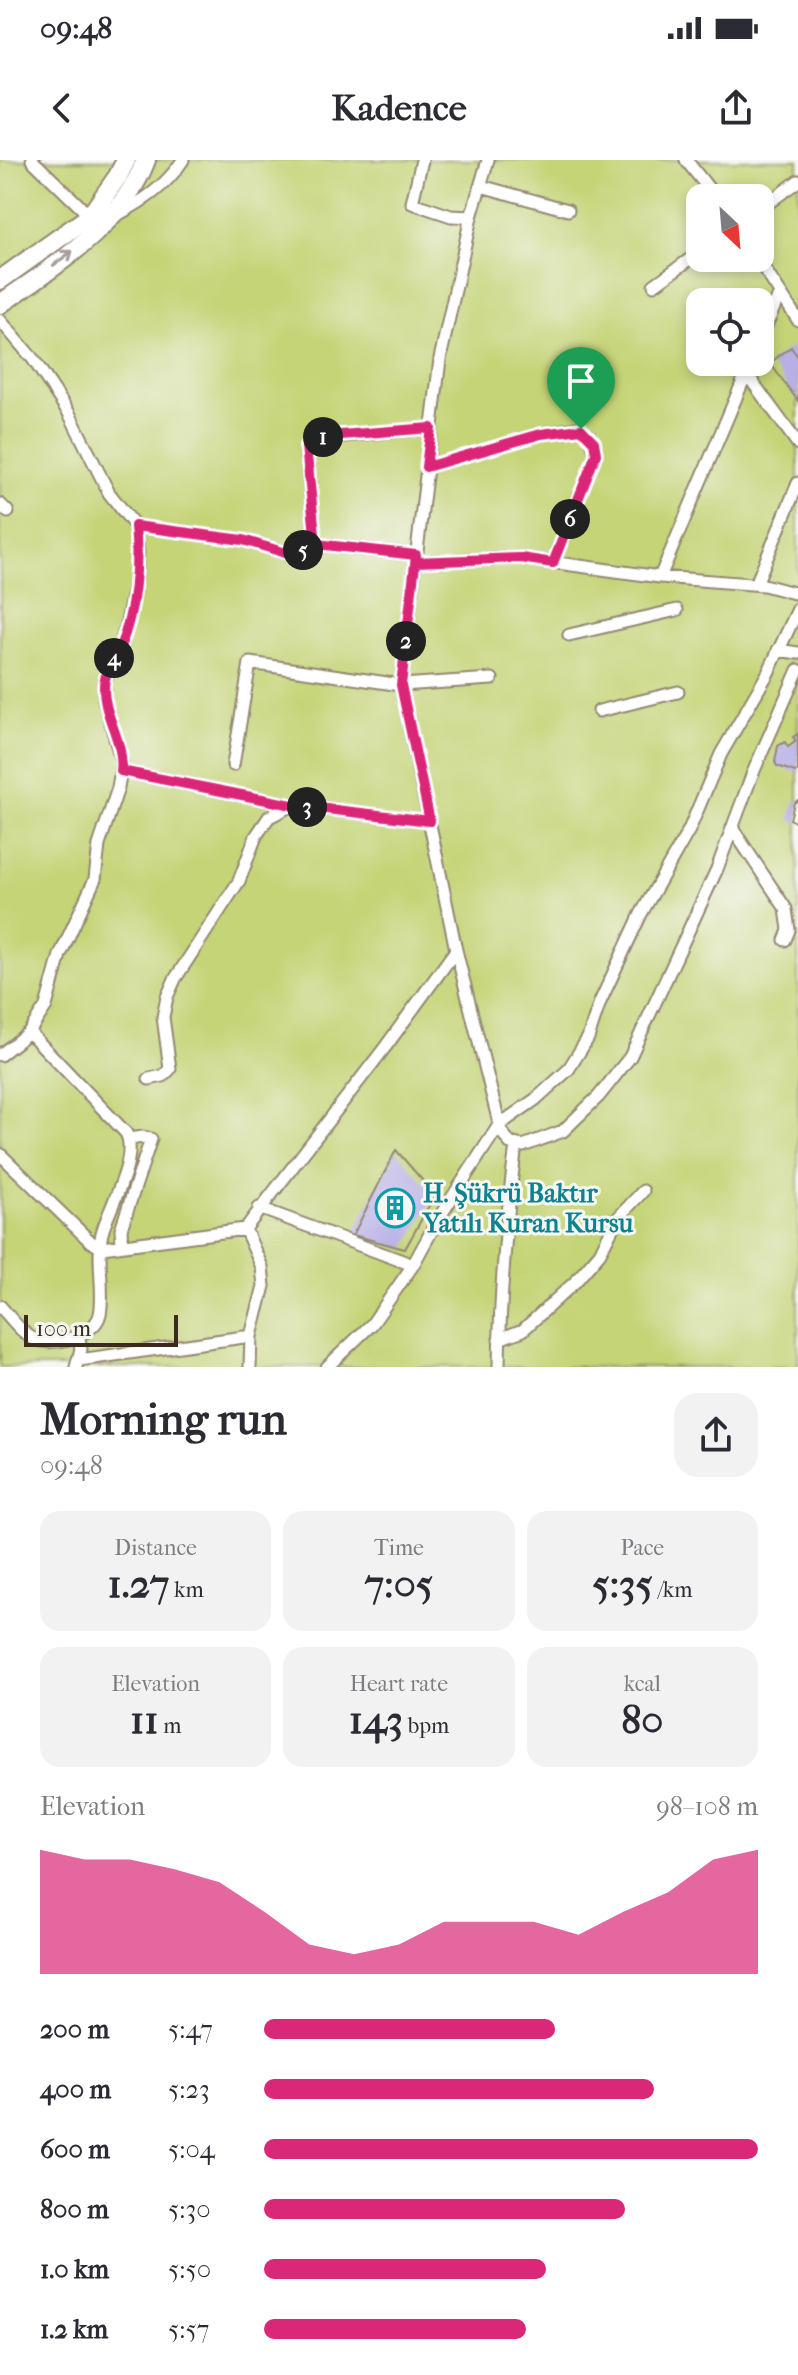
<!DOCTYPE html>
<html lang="en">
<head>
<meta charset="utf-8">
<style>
  :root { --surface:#fff; --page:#f2f2f3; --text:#2b2b33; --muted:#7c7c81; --accent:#db2777 }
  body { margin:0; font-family:"IM FELL French Canon",serif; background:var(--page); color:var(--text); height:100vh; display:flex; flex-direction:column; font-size:30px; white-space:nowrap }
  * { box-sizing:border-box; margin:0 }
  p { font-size:26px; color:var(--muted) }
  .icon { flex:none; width:44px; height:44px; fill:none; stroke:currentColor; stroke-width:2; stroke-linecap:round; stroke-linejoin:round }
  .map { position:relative; height:1207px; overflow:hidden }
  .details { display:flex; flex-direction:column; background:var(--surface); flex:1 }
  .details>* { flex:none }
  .needle { width:52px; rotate:154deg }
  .buttons { position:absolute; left:686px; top:24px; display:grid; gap:16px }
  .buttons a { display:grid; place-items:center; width:88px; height:88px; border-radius:16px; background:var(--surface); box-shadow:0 4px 12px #0003; font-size:40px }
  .scale { position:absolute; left:24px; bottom:20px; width:154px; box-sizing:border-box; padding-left:8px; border:4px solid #3b2a1e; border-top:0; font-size:22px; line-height:28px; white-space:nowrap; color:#3b2a1e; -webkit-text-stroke:6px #f6f6f2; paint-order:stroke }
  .pin { position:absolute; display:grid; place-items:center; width:68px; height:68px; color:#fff; margin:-82px -34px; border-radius:50% 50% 50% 0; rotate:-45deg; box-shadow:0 0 8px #0007 }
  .pin .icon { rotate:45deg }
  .km { position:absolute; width:40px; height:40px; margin:-20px; border-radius:50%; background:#222; color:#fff; font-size:22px; line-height:40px; text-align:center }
  .round { display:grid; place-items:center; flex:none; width:84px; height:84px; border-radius:24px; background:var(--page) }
  .summary { display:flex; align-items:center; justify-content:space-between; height:136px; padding:0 40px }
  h1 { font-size:44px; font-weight:700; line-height:60px }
  .metrics { display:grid; grid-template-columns:repeat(3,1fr); gap:12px; height:136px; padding:8px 40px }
  .metrics div { display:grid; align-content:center; border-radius:20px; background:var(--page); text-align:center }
  .metrics b { font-size:40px; font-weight:700 }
  .metrics small { font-size:22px; font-weight:400 }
  .metrics p { font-size:22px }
  .chart { height:224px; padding:16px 40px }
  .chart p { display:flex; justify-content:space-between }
  .chart svg { width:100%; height:144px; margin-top:8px; fill:var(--accent); opacity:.7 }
  ul { padding:0 40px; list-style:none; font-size:26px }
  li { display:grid; grid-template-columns:128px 96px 1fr; align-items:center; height:60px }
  li i { height:20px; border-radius:10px; background:var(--accent) }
  .status { display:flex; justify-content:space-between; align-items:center; height:56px; padding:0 40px; background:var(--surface); direction:ltr }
  .status svg { height:22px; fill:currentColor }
  header { display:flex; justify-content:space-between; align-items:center; height:104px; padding:0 40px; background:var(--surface); font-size:36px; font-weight:700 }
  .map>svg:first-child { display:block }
  .green { fill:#c4d476; stroke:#807f4a; stroke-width:2; fill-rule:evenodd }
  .building { fill:#b8afe6 }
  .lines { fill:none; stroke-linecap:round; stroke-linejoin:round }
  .street-casing { stroke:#948773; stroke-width:15 }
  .primary-casing { stroke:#948773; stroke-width:22 }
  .street { stroke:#fff; stroke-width:11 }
  .primary { stroke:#fff; stroke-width:18 }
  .oneway { stroke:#a79f9a }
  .route-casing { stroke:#fff; stroke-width:16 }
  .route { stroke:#db2777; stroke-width:10 }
  .labels { text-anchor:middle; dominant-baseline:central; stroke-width:6; stroke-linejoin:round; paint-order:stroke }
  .culture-label { font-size:26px; font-weight:bold; fill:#0d838f; stroke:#f6f6f2; text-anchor:start }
</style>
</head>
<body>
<div class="status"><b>09:48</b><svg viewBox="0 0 49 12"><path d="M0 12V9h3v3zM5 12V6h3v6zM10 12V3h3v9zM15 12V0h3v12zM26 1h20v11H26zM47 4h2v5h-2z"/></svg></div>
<header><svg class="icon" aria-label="back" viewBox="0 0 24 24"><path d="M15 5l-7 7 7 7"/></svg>Kadence<svg class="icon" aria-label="share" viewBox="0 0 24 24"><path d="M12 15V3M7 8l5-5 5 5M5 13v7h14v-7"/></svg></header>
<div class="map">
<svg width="798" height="1207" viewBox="0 0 798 1207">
  <rect width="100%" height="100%" fill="#f6f6f2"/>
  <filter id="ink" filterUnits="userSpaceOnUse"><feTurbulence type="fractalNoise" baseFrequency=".0125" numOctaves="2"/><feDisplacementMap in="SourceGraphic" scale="16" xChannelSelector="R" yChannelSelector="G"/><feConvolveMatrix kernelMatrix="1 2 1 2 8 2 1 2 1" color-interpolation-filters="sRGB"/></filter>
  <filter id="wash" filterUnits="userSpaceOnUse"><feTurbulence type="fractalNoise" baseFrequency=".006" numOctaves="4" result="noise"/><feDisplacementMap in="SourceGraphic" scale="32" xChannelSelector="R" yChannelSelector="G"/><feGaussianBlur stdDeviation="1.8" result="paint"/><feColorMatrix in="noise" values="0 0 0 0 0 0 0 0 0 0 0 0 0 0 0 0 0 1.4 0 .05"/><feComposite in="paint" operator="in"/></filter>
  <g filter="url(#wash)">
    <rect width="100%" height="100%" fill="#ece4c8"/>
    <path class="green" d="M0,0h798v1207h-798zM700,38h60v60h-60zM700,142h60v60h-60z"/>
    <g id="blocks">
      <path class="building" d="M791,187l7,10v44l-28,-38z
        M798,574v37l-3,1 -18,-6 -2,-4 3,-16 7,-4 3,5 8,-6 -3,-4z
        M798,640v24l-8,-5 4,-16z
        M396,990l39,45 -30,54 -52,-14z"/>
    </g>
  </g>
  <g filter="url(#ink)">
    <use href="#blocks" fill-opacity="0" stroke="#948773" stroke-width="2"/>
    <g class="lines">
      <g class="street-casing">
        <path id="street" d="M32,0l58,56
          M422,0l-10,43 39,13 20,1
          M488,0l-17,57 -31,142 -39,326 55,265 45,181 9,12 13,3 40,-15 36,-35 31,-39 87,-188 35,-94 46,-105
          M686,0l30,38
          M481,26l87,24
          M760,49l38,-28
          M117,55c27,-14 49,-29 66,-55
          M757,98l41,62
          M654,125l46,-33
          M0,160l33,39 36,54 40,80 26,33 108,14 40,12h12l21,-8 100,11
          M760,180l20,-47
          M746,213l52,71
          M426,307l115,-33 35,-6 14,8 6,18 -43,109
          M0,344l8,8
          M316,384l-10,-93 5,-12 120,-11
          M416,402l105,-4 139,19 104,8 34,9
          M660,417l91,-215
          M756,424l42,-101
          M569,475l108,-25
          M778,490l20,3
          M599,551l79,-19
          M233,605l17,-102 151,22 91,-6
          M121,611l170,34
          M732,668l54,81 3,21 -4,10
          M0,895l29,-23 17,-26 14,-51 35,-76 4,-34 19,-57 4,-25 -18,-64v-17l16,-35 6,-21 10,-48 2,-26 -3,-26
          M149,919l14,-3 7,-7 -7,-52 4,-20 8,-18 64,-98 17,-45 13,-19 23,-12 138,16
          M0,994l91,88 11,6 143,-19 141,-183 70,-96
          M259,1048l154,57
          M245,1069l17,38 2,19 -13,50 -1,31
          M122,1085l-1,-16 30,-90 -8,-2 -14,2
          M0,1146c9,10 19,24 30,31 19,12 65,0 70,-23 5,-23 -4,-55 2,-81 7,-26 37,-75 24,-100l-97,-101
          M499,1179l24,-9 52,-48 25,-29 17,-34 26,-28
          M79,1200l172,-24
          M76,1207l5,-18 -3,-14
          M327,1207l45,-43 41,-59 24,-44 62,-96 37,-26 32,-29 20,-32 12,-36 41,-88 48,-84 32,-76 47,-81 30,-64
          M499,1207c1,-75 7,-147 17,-222"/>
      </g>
      <g class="primary-casing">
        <path id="primary" d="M0,120l90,-64 28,-40 8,-16
          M0,144c56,-39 121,-78 146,-144"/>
      </g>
      <use href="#street" class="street"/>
      <use href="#primary" class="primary"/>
    </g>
    <defs><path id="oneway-shaft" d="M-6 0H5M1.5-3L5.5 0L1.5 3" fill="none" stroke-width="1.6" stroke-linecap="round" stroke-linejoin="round" transform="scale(2)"/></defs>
    <use class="oneway" href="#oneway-shaft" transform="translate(63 98) rotate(-37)"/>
  </g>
  <g class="lines" filter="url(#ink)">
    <g class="route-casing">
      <path id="route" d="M581,269l-40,5 -115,33 5,-39 -116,9 -9,9 10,98 100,11 -15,130 29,136 -138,-16 -171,-34c4,-29 -18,-55 -17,-84 0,-15 10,-27 16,-40 15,-35 19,-84 15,-121l108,14 40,12h12l21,-8 100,11v7l105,-4 32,5 43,-109 -2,-12 -13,-13"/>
    </g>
    <use href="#route" class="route"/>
  </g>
  <defs>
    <g id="building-ring" transform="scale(2)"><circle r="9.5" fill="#f6f6f2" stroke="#0f9aa8" stroke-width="1.5"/><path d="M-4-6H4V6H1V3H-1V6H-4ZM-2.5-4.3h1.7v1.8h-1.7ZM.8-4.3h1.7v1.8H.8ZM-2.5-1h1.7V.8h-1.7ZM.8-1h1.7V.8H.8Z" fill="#0f9aa8"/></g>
  </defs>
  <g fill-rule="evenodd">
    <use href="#building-ring" x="395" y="1048"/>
  </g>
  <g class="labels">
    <g class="culture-label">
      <text x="423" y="1033">H. Şükrü Baktır<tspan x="423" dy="30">Yatılı Kuran Kursu</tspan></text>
    </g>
  </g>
</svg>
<div class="buttons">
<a><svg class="needle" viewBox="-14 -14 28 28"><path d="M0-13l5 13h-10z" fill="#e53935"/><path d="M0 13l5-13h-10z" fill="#7c7c81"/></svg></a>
<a><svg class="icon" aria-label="locate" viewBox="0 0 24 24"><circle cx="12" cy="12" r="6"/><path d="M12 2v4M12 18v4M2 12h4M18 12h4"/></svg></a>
</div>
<div class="scale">100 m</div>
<div class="pin" style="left:581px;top:269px;background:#1e9e55"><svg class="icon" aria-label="arrive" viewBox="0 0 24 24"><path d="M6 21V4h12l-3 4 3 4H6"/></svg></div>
<b class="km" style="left:323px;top:277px">1</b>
<b class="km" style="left:406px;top:481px">2</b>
<b class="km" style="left:307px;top:647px">3</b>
<b class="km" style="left:114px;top:498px">4</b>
<b class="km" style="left:303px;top:390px">5</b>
<b class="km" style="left:570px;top:359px">6</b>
</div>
<section class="details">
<div class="summary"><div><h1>Morning run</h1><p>09:48</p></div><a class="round"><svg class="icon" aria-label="share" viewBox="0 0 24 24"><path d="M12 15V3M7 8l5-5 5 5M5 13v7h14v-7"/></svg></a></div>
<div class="metrics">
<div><p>Distance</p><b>1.27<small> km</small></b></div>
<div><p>Time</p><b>7:05</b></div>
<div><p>Pace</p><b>5:35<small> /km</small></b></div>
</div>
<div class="metrics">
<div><p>Elevation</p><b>11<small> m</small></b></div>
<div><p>Heart rate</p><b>143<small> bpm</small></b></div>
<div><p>kcal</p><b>80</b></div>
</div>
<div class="chart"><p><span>Elevation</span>98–108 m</p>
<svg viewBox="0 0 160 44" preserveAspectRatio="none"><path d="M0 44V6L10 9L20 9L30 12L40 16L50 25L60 35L70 38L80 35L90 28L100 28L110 28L120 32L130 25L140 19L150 9L160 6V44z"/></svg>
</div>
<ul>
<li><b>200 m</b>5:47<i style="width:59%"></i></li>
<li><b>400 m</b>5:23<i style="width:79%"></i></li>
<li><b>600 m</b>5:04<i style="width:100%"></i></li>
<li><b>800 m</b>5:30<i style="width:73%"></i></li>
<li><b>1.0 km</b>5:50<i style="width:57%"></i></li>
<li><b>1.2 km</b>5:57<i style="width:53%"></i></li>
</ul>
</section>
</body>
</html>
